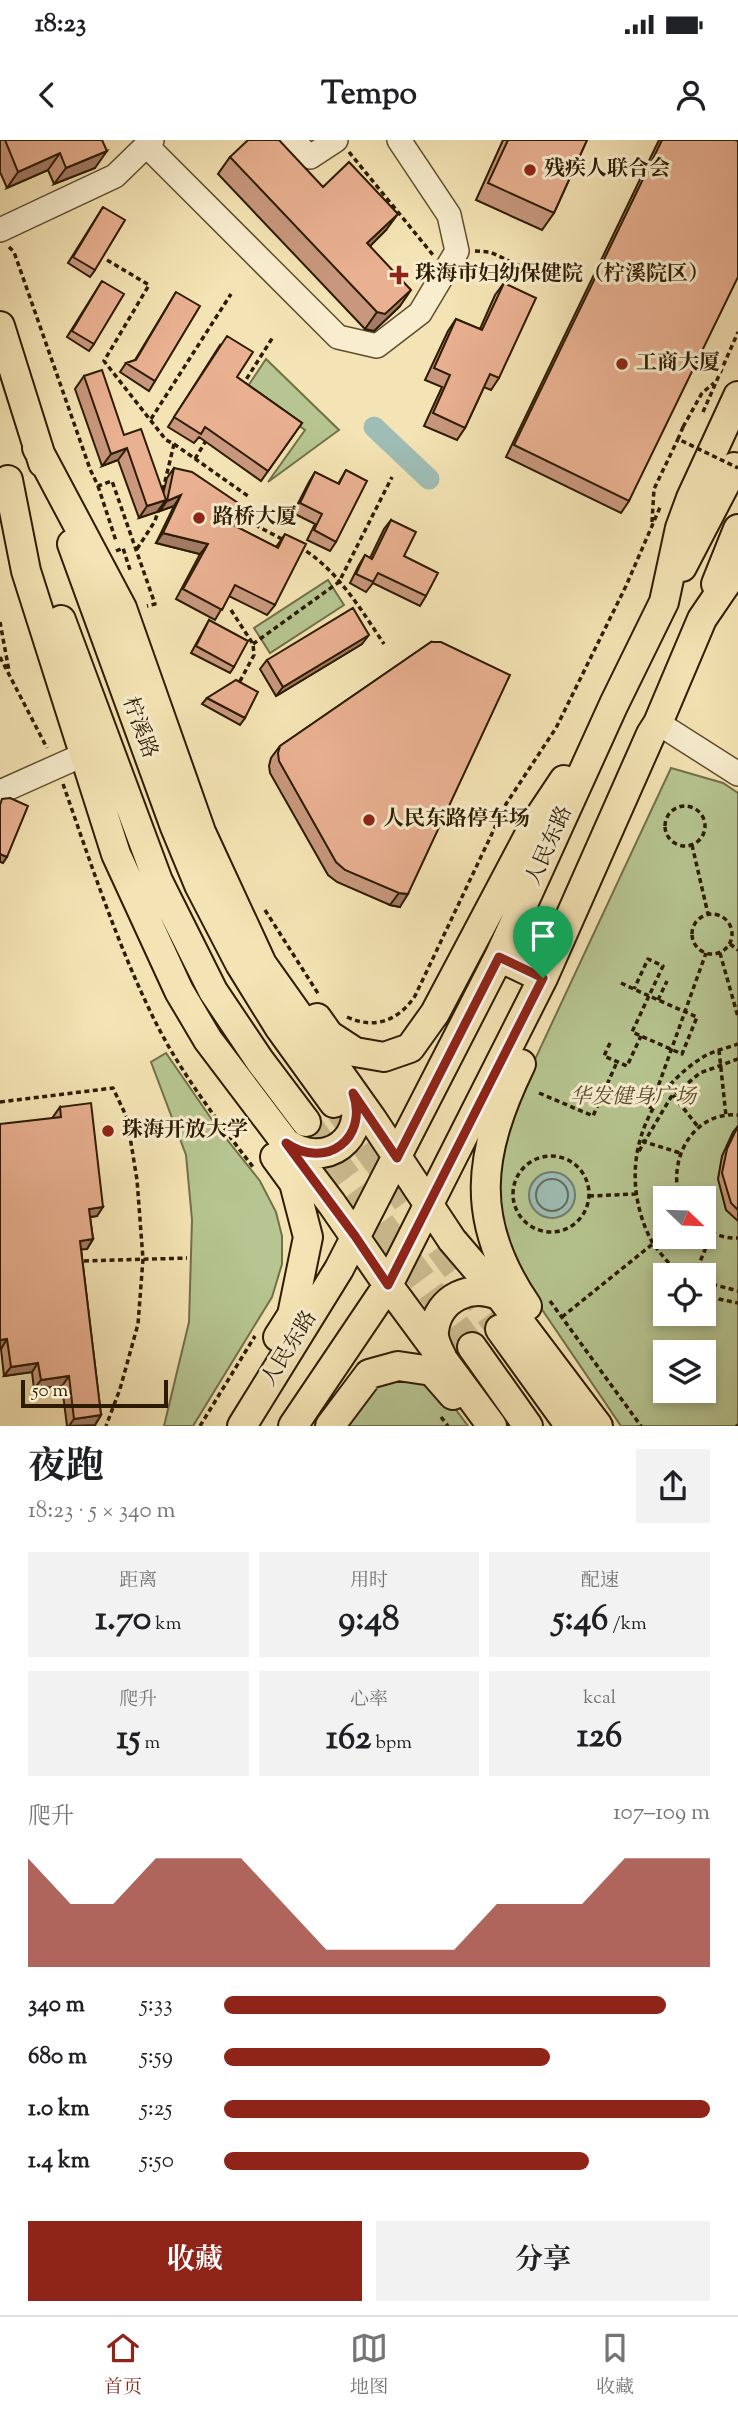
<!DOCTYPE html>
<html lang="zh">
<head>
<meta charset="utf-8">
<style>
  :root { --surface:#fff; --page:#f2f2f2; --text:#202124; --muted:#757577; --line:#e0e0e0; --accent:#8f2418 }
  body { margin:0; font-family:"Sorts Mill Goudy","Noto Serif SC",serif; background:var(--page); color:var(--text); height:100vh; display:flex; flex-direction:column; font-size:26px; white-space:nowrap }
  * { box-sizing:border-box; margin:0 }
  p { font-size:23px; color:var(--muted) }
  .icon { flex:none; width:38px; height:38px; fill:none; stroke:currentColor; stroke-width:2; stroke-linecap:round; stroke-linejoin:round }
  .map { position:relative; height:1286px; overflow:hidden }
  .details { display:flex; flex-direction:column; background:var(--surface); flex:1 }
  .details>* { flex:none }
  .needle { width:46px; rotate:113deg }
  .controls { position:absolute; left:653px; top:1046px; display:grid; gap:14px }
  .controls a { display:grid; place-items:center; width:63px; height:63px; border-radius:0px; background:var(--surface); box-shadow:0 4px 10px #0003; font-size:35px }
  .scale { position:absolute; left:21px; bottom:18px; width:147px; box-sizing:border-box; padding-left:7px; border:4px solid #2d1b01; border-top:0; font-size:19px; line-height:24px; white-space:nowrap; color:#2d1b01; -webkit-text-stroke:5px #f8edce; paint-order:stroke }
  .pin { position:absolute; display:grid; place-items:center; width:60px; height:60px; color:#fff; margin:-72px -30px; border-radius:50% 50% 50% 0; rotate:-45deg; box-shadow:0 0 7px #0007 }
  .pin .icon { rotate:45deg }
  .round { display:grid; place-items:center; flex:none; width:74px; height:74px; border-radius:0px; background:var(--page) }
  .head { display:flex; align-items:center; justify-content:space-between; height:119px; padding:0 28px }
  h1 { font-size:38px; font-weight:700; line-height:52px }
  .figures { display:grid; grid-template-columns:repeat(3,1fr); gap:10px; height:119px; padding:7px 28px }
  .figures div { display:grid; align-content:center; border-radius:0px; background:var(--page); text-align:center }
  .figures b { font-size:35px; font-weight:700 }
  .figures small { font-size:19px; font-weight:400 }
  .figures p { font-size:19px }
  .chart { height:196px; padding:14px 28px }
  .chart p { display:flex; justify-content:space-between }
  .chart svg { width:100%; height:126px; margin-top:7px; fill:var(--accent); opacity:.7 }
  .cta { display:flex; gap:14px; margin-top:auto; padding:14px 28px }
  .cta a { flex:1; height:80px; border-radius:0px; background:var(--accent); color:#fff; font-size:28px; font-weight:700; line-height:80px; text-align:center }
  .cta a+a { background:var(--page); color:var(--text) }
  ul { padding:0 28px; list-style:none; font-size:23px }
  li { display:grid; grid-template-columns:112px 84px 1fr; align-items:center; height:52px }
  li i { height:18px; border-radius:9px; background:var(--accent) }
  .status { display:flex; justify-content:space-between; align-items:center; height:49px; padding:0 35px; background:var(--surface); direction:ltr }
  .status svg { height:19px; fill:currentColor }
  header { display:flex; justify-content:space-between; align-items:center; height:91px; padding:0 28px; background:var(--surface); font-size:32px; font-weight:700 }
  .tab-bar { display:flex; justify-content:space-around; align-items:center; height:98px; border-top:2px solid var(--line); background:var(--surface); font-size:19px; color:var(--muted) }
  .tab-bar a { display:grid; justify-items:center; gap:4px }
  .tab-bar .on { color:var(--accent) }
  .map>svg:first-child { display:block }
  .green { fill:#b6c591; stroke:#727049; stroke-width:2; fill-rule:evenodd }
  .water { fill:#9ebdb5; stroke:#717c6d; stroke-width:2 }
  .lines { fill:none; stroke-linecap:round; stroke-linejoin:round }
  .shore { stroke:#666c5b; stroke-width:2 }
  .canal { stroke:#9ebdb5; stroke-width:21 }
  .major-tunnel { stroke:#ccbb90; stroke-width:28; stroke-dasharray:28 14; stroke-linecap:butt }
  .minor-casing { stroke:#5f4d2e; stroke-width:26 }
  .major-casing { stroke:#2d1b01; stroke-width:32 }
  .path { stroke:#2d1b01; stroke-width:3.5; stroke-dasharray:5 3.5; stroke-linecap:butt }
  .minor { stroke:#f8edce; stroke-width:23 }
  .major { stroke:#f4e3b4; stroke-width:28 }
  .path-bridge { stroke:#2d1b01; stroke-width:3.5; stroke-dasharray:5 3.5; stroke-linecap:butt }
  .wall { fill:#c8977d; stroke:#2d1b01; stroke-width:2 }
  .shaded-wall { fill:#a37b66; stroke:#2d1b01; stroke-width:2 }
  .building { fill:#e9b091; stroke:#2d1b01; stroke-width:2 }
  .route-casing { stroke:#fff; stroke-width:14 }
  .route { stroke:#8f2418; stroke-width:9 }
  .poi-dot { fill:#8f2418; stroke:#f8edce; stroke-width:2.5 }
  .labels { text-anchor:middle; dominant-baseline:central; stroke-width:6; stroke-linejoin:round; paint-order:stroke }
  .poi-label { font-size:21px; font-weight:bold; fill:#2d1b01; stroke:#f8edce; text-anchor:start }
  .street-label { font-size:21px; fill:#2d1b01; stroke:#f8edce }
  .park-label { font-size:21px; font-style:italic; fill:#564e2c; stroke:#f8edce }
</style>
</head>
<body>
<div class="status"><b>18:23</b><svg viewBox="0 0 49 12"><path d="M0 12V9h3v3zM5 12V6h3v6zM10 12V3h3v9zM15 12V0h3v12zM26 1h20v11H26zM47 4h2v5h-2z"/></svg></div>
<header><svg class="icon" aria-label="back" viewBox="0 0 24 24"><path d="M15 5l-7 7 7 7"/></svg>Tempo<svg class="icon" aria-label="person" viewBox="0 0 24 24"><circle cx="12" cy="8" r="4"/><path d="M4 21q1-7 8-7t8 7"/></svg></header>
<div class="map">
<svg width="738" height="1286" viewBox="0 0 738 1286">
  <rect width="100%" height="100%" fill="#f4e3b4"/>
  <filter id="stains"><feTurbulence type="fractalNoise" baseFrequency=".00286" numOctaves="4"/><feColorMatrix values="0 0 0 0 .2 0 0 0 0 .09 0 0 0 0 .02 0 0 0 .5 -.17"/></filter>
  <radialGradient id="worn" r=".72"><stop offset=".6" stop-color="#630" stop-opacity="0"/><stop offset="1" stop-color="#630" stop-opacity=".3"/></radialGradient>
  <path class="green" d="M266,219l73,71 -71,52 37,-52 -59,-41z
    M328,440l16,25 -74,48 -16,-25z
    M671,628l52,15 15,10v633h-117l-103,-152 -24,-67 16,-94zM665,1059h39v38h-39zM665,1136h39v38h-39zM665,1213h39v38h-39z
    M166,913l51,74 43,54 16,31 6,24v28l-10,33 -79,129h-29l25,-104 3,-102 -6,-65 -35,-93z
    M431,1236l37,50h-132l34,-46z"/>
  <path class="water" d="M529 1055a23 23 0 1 1 46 0a23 23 0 1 1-46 0Z"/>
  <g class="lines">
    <path class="shore" d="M536 1055a16 16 0 1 1 32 0a16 16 0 1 1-32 0Z"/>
    <path class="canal" d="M374,287l55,52"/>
    <path class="major-tunnel" d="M340,971l160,218
      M306,982l166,225"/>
    <g class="minor-casing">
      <path id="minor" d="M292,0l18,17 26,-17
        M146,5l192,192 39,9 43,-33 37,-62 -8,-36 -50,-75
        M0,90l115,-54 37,-36
        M658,583l80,51
        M0,652l85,-38"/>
    </g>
    <g class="major-casing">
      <path id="major" d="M0,186l43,137
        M37,308l85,160 79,224 61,132 110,155 80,121 48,56 98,130
        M8,340l18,91 90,283 63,137 29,49 124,164 56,81 104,141
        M72,404l103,283 24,58 41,79 39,63 55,76
        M682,427l52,-100
        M716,444l22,-55
        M61,480l97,261 55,110 47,70 46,61
        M499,817l44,21
        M317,878l12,17 26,17 29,5 26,-9 25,-35 101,-191 28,-42
        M521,924c-43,89 -53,156 6,242
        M286,1003c40,28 83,-5 67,-50
        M275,1017l19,26 14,54 -16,78 -14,22
        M500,1189l70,97
        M472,1207l56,79
        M442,1217c-4,-8 -9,-17 -8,-26 4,-34 38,-48 66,-35
        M242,1286l97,-157 160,-312 115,-253 50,-102 16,-74 11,-30 47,-102
        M293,1286l95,-141 155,-307 108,-244 7,-11 44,-104 36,-53
        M330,1286l39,-52 29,-8 34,5 21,24"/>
    </g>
    <path class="path" d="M349,12l84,103
      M9,107l5,5 76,217 8,17 14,-5 43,123 -8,2
      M475,111l15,1 67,31
      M107,120l42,25 -45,76 62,79 8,4 -12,50
      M242,246l31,-49
      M703,272l35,-80
      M151,279l80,-125
      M683,287l19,-34 12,-10
      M174,304l74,52
      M195,319l12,-20
      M98,346l18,55
      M652,382l2,-33 24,-50
      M255,385l27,14
      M299,407c36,19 63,64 85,97
      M137,409l18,-28 4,-13
      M116,411l7,-3 7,22
      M231,470l22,34 1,11 -15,28
      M0,482l9,49
      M253,504l86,-62 53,-105
      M0,517l47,91
      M63,644c27,77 53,157 89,231 26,54 64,104 101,152
      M665 686a20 20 0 1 1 40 0a20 20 0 1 1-40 0Z
      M692,705l16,69
      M265,770l54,85
      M692 794a20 20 0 1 1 40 0a20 20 0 1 1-40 0Z
      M730,804l8,6
      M720,813l18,64
      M621,843c25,12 51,23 76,34l-15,37 -50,-22 31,-66 -15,-7 -14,30
      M658,860l9,-19
      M347,877c28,13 52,3 68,-21l91,-192 50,-76 70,-142 35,-81
      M610,903l-6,13 23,10 14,-30
      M719,910l7,66
      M539,953l54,23 24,-54
      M673,955l26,33
      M0,962l113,-14 14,30 10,62 6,79 -5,65 -18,65 -14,37
      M650,969l56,-156
      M642,1001l38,12
      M639,1011l32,-54 29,-24 38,-14
      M513 1054a38 38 0 1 1 76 0a38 38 0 1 1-76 0Z
      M589,1056l47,-2
      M680,1059c-13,-39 13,-88 58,-84
      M704,1088c9,6 22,11 34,10
      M84,1121l103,-3
      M680,1136c-9,-11 -23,-25 -30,-38 -33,-67 -9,-142 53,-181 10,-6 24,-9 35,-13
      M694,1136l18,-43
      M704,1142l34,9
      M704,1150l15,9 19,4
      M550,1161l91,125
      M562,1177l103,-83
      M441,1277l7,9
      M200,1286l55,-90
      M736,1286l2,-1"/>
    <use href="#minor" class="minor"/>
    <use href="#major" class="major"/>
    <path class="path-bridge" d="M683,287l-5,12 60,29"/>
  </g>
  <path class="wall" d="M0,0h102l-7,28 -41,16 -6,-14 -41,18 -7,-16z
    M503,0h84l-33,73 -12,17 -66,-30z
    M659,0h76l-106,361 -8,12 -115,-56z
    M230,17l93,30 63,43 -16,16 30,60 -26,25 -9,-2 -147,-155z
    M103,67l-8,63 -5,7 -22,-14z
    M102,141l-8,63 -5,7 -22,-14z
    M504,143l-5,95 -8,12 -7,-3 -19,41 -8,12 -33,-14 18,-39 -17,-7 23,-49 8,-12 24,10 15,-34z
    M176,152l-21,89 -6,10 -29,-19 6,-9 9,-3z
    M220,205l17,32 65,46 -41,58 -62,-44 -5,6 -26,-16z
    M84,236l79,118 4,-16 7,-10 61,58 41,21 9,-13 -10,71 -8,10 -38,-19 -14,24 -39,-21 24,-45 -44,-11 18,-37 -14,5 1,-4 -4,5 -18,6 -21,-58 -16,6 -27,-77z
    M346,330l-10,72 -6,9 -23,-11 8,-16 -22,-11 16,-31 6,-10 23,12z
    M391,380l13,36 22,40 -6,10 -47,-23 -7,9 -16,-9 9,-18 6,-10 5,3 14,-29z
    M209,480l25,47 -4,6 -39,-20z
    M431,502l-31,265 -10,-2 -53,-23 -9,-7 -58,-102 -1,-7 2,-8 9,-12z
    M362,504l-86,52 -16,-27 7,-9z
    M207,558l38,20 -5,7 -38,-21z
    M60,967l37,109 -7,1 3,22 -6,10h-6l20,166 -6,10 -11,1h-17l-5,-40 -28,3 -2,-17 -28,4 -3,-27 52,-232z
    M738,986v95l-12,-11 -8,-31 4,-23 11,-24z"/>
  <path class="shaded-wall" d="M107,11l-12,17 -41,16 12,-16z
    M60,13l-12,17 -41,18 11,-16z
    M398,74l-12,16 -30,30 11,-17z
    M411,150l-11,16 -26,25 -9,-2 12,-17z
    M127,308l-9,12 -16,6 9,-12z
    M181,355l-7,11 -14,5 7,-10z
    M166,360l-9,12 -18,6 8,-12z
    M163,393l45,11 -8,10 -44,-11z
    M369,495l-7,9 -86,52 7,-9z
    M0,714l7,3 -4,6 -3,-1z
    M399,753l9,1 -8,13 -10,-2z
    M103,1067l-6,9 -14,2 6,-9z
    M93,1099l-6,10 -14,1 7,-9z
    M7,1199l-6,10h-1v-9z
    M38,1223l-6,9 -28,4 7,-9z
    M69,1236l-7,10 -28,3 7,-9z
    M101,1275l-6,10 -26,1 5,-7z"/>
  <path class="building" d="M5,0h97l5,11 -41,17 -6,-15 -42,19z
    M248,0h31l44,47 26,-25 49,52 -31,29 44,47 -26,24 -8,-2 -147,-155z
    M508,0h79l-33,73 -66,-30z
    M662,0h73l3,1v136l-109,224 -115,-56z
    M103,67l22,13 -30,50 -22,-13z
    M102,141l22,13 -30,50 -22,-13z
    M504,143l32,15 -37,80 -9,-4 -25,54 -32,-15 17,-38 -16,-7 22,-49 26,11z
    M176,152l24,14 -45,75 -29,-18 10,-3z
    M227,196l26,16 -16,25 65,46 -34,48 -63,-44 -4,7 -27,-17z
    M102,230l22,65 17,-6 25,71 -19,6 -20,-58 -16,6 -27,-78z
    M174,328l18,4 55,37 -12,17 43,22 7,-14 21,10 -31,61 -40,-20 -13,25 -39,-21 25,-45 -45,-11 18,-38 -14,6z
    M346,330l21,11 -31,61 -22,-12 8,-16 -22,-11 15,-31 24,12z
    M391,380l25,12 -12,24 34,17 -12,23 -48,-23 -5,9 -17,-8 9,-19 7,4z
    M353,468l16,27 -86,52 -16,-27z
    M209,480l39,21 -14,26 -38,-21z
    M431,502h10l69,33 -102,219 -9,-1 -54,-23 -9,-8 -57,-101 -1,-8 2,-7z
    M236,540l22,12 -13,26 -38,-20z
    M10,658l18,8 -21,51 -7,-3v-49l2,-6z
    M91,963l12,104 -14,2 4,30 -13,2 21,174 -27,4 -5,-43 -28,4 -3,-17 -27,4 -4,-28 -7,1v-216l61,-7 -1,-10z
    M738,986v84l-7,-7 -9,-30 5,-24z"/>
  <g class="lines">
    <g class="route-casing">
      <path id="route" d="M499,817l44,21 -155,307 -33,-49 -69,-93c40,28 83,-5 67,-50l44,65z"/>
    </g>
    <use href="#route" class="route"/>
  </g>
  <g class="poi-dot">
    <circle cx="530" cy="30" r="7"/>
    <path d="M395.5 124.5h7v7h7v7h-7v7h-7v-7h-7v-7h7z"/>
    <circle cx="622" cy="224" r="7"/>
    <circle cx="199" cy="378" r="7"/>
    <circle cx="369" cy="680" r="7"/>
    <circle cx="108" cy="991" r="7"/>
  </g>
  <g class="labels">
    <g class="poi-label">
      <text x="544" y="30">残疾人联合会</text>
      <text x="415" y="135">珠海市妇幼保健院（柠溪院区）</text>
      <text x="636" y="224">工商大厦</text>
      <text x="213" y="378">路桥大厦</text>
      <text x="383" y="680">人民东路停车场</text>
      <text x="122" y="991">珠海开放大学</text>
    </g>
    <g class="street-label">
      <text transform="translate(139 588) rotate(70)">柠溪路</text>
      <text transform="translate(550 706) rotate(-66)">人民东路</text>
      <text transform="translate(290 1209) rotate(-58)">人民东路</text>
    </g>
    <g class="park-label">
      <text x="633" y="958">华发健身广场</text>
    </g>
  </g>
  <rect width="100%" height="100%" filter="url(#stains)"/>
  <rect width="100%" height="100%" fill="url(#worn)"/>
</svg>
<div class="controls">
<a><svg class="needle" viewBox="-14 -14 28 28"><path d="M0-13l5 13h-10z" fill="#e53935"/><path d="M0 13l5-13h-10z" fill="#757577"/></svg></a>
<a><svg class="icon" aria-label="locate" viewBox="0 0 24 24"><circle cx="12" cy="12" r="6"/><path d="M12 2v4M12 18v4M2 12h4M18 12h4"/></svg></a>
<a><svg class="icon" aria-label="layers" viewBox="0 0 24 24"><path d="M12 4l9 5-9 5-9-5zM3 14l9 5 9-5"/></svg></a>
</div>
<div class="scale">50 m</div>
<div class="pin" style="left:543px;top:838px;background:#1e9e55"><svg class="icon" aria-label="arrive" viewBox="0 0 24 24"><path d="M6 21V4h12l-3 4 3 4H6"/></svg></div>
</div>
<section class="details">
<div class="head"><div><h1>夜跑</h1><p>18:23 · 5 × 340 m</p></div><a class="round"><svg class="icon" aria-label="share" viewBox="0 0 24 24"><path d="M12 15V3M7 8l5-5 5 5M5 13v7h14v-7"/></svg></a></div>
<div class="figures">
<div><p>距离</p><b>1.70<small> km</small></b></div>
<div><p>用时</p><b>9:48</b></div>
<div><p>配速</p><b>5:46<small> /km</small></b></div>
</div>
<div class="figures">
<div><p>爬升</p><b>15<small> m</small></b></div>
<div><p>心率</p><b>162<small> bpm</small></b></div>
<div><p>kcal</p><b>126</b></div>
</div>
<div class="chart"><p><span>爬升</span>107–109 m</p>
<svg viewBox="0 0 160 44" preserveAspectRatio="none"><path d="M0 44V6L10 22L20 22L30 6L40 6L50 6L60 22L70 38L80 38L90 38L100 38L110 22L120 22L130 22L140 6L150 6L160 6V44z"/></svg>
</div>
<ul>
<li><b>340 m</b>5:33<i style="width:91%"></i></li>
<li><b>680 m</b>5:59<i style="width:67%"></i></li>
<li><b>1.0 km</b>5:25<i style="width:100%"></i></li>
<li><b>1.4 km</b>5:50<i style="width:75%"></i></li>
</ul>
<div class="cta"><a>收藏</a><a>分享</a></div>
</section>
<nav class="tab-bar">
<a class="on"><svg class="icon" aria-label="home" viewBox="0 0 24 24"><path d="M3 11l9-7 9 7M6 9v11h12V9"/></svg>首页</a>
<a><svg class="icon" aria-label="map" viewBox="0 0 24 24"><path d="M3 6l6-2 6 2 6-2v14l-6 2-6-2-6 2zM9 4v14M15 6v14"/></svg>地图</a>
<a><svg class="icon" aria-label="saved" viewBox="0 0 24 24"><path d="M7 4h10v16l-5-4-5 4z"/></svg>收藏</a>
</nav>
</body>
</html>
